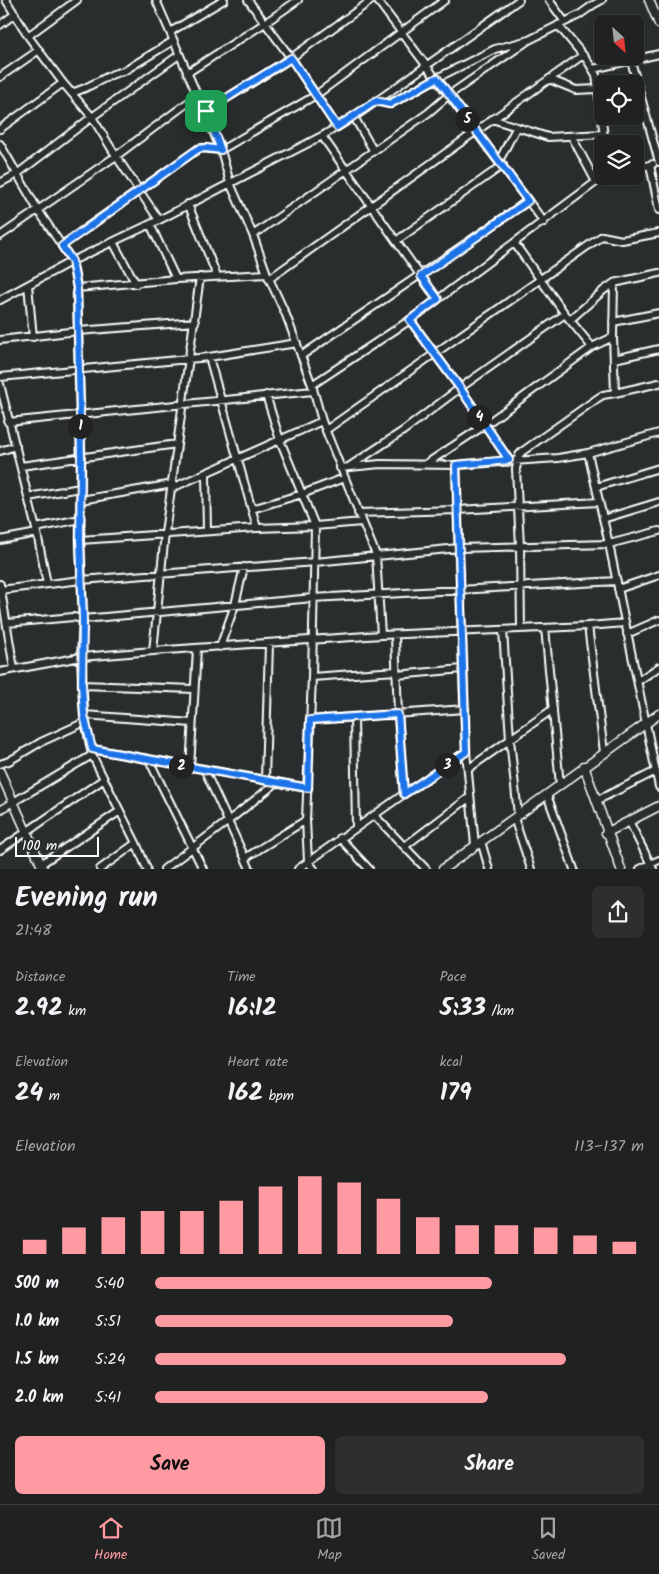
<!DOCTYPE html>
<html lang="en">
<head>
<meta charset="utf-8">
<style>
  :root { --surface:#202222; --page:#2d2f2f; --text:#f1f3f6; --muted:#a2a4a5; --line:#3d3f40; --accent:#ff9aa2 }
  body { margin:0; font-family:Kalam,sans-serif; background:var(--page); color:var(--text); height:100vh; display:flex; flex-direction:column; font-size:19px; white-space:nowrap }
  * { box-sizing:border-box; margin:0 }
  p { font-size:16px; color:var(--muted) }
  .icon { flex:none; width:28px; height:28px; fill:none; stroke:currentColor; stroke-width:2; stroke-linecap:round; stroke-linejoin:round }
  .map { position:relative; height:869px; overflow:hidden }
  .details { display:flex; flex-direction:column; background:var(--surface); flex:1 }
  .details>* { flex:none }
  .needle { width:32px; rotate:153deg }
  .buttons { position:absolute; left:594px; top:15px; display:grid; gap:10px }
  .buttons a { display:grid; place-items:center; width:50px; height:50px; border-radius:8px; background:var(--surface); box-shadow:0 1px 4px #0004,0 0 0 1px var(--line); font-size:25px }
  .scale { position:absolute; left:15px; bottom:12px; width:84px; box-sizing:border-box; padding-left:5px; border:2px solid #fff; border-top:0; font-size:14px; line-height:18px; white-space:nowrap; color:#fff; -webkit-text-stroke:4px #2a2d2e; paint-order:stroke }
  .pin { position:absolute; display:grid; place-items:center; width:42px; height:42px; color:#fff; margin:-21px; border-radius:10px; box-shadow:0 2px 8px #0006 }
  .km { position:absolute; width:25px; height:25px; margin:-12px; border-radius:50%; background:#222; color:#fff; font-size:14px; line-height:25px; text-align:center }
  .round { display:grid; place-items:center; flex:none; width:52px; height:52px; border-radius:8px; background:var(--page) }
  .summary { display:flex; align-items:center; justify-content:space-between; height:85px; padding:0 15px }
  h1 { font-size:28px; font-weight:600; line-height:38px }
  .figures { display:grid; grid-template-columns:repeat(3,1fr); gap:8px; height:85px; padding:5px 15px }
  .figures div { display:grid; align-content:center }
  .figures b { font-size:25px; font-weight:600 }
  .figures small { font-size:14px; font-weight:400 }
  .figures p { font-size:14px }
  .chart { height:140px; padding:10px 15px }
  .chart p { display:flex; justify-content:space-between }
  .chart svg { width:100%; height:90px; margin-top:5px; stroke:var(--accent); stroke-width:6 }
  .button { display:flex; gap:10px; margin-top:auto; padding:10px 15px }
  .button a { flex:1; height:58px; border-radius:8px; background:var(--accent); color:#111; font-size:20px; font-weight:600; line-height:58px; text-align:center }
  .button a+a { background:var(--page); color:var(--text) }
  ul { padding:0 15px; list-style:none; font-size:16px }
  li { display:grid; grid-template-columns:80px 60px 1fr; align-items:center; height:38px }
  li i { height:12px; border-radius:6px; background:var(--accent) }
  .tabs { display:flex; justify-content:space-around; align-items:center; height:70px; border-top:1px solid var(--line); background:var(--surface); font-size:14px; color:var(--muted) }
  .tabs a { display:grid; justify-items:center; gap:2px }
  .tabs .active { color:var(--accent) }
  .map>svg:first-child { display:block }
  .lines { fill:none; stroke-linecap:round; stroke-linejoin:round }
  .minor-casing { stroke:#fff; stroke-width:10 }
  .tertiary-casing { stroke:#fff; stroke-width:11 }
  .minor { stroke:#2a2d2e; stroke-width:6 }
  .tertiary { stroke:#2a2d2e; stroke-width:8 }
  .route-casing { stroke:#fff; stroke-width:10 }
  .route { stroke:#1a73e8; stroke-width:6 }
</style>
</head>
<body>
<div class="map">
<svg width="659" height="869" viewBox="0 0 659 869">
  <rect width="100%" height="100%" fill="#2a2d2e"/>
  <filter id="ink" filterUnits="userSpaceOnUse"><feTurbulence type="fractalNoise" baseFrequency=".02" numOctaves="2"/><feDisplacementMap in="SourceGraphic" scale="10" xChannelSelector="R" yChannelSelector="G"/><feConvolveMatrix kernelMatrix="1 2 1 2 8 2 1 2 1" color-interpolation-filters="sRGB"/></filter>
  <g filter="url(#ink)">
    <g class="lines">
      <g class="minor-casing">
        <path id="minor" d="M6,0l22,36 35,47 29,34 24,39 43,64
          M156,0l65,150 9,33 23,52 14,39 19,41 26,70 10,36 54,134 5,80
          M248,0l43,58 46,69
          M377,0l167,222
          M549,0l16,22
          M0,25l15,-11
          M558,25l29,35 9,15 9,69
          M170,32l54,-32
          M28,36l49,-36
          M631,61l28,101
          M593,69l66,-15
          M187,73l78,-50 33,-23
          M0,77l39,-27
          M549,79l27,11 21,-1
          M72,93l13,-5 28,-14 11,-3 49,-30
          M376,101l14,3 47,-26 58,-29 34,-9 50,-25 14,-10 9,-5
          M206,111l85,-53 81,-58
          M354,117l19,33
          M492,119l56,18 55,-3
          M0,129l63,-46
          M322,136l115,163
          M572,137l24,45
          M0,144l38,66 34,51 5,27 1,43 3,126 -1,83 3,79 -2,38 3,58 8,40 44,88 11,26
          M499,161l17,-33
          M650,165l9,45
          M635,169l18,-5
          M0,183l17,-9 75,-57 87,-62
          M188,204l29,72
          M150,224l26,55
          M253,235l175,-122 21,-18 80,-55
          M0,236l116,-80 82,-61
          M396,241l107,-76
          M113,242l23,42
          M515,244l50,70 27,33 21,-10
          M62,245l136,-96 4,-1 19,2 95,-55 129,-95
          M269,279l314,-224
          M28,285l5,52
          M77,288l99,-9 91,-5
          M0,300l72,-39 87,-41 163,-84 32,-19 165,-117
          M410,320l50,68 49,72
          M570,320l34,-30 10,-7 45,-10
          M613,322l46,-9
          M0,340l78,-9 117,-9
          M301,356l227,-155
          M209,357l48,171
          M614,359l45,-10
          M0,377l209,-20 88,-14
          M0,384l37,149 10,51
          M312,385l98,-65 186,-138 15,-6
          M615,393l44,-10
          M266,395l14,45 35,86 -3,151 -6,143 2,42 6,7
          M8,422l305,-31
          M326,430l276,-194 20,4 37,-7
          M0,451l16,-5
          M588,453l21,91 50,243
          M426,464l59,-39 107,-78
          M456,465l10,287 9,93
          M21,466l156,-22
          M350,466l53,-35 57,-43 105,-74
          M340,468l40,-4 76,1 102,-7 30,-5 71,-20
          M206,474l1,57
          M596,487l63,-19
          M172,488l150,-67
          M28,497l52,-9
          M81,500l92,-16
          M252,509l50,-15 42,-16
          M358,513l99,-3 142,-8
          M603,519l56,-17
          M36,528l44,-9
          M0,540l37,-7
          M80,540l177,-12 58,-2 47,-4
          M0,584l14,85
          M618,589l41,-14
          M0,590l81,-10 234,-18 144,-14 150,-4 50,-13
          M7,623l66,-6 10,2 230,-21 304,-17
          M588,626l16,126
          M545,628l15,157
          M521,629l-1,-83 -4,-77 3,-14 4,-4 75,-53 5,-3 12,-2 -2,-56 1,-54
          M503,630l7,109 8,76
          M627,634l32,-14
          M395,636l3,78 6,80
          M220,647l15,-42 9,-38
          M153,651l12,-118 35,-256
          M0,672l81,-15 72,-6 228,-16 207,-9 37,-3
          M396,675l67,-6
          M312,677l84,-6
          M638,681l21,-14
          M82,685l112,4
          M84,715l108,8
          M354,718l2,109
          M311,720l154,-11
          M92,749l216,39
          M149,760l54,109
          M0,764l9,-3 32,-19 44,-20
          M190,768l7,-119
          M468,769l85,-60
          M205,771l45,98
          M265,780l4,-136
          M547,795l27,74
          M596,801l60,-30
          M0,810l92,-55
          M374,815l52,54
          M514,818l17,51
          M629,821l24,48
          M340,838l29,31
          M481,841l8,28
          M405,846l65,-49
          M0,850l104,-71
          M245,858l61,-38
          M41,864l79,-53
          M100,869l36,-26
          M164,869l63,-47 49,-39
          M298,869l106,-75 62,-42
          M640,869l19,-9"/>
      </g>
      <g class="tertiary-casing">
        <path id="tertiary" d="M649,0l10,24
          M584,766l37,103
          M0,772l43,97
          M606,833l53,-27
          M443,869l216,-155"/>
      </g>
      <use href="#minor" class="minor"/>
      <use href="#tertiary" class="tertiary"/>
    </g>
  </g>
  <g class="lines" filter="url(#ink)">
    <g class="route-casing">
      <path id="route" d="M291,58l46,69 39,-26 14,3 47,-26 91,123 -107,75 17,23 -28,21 50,68 49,72 -53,5 10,287 -62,42 -6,-80 -88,6 -2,68 -216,-39 -8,-34 -2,-30 1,-66 -3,-79 1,-83 -4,-169 -5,-27 -10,-15 136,-97 8,-1 15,2 -15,-39z"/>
    </g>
    <use href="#route" class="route"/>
  </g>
</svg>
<div class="buttons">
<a><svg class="needle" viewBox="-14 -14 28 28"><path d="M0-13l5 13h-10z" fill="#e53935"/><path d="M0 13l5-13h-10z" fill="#a2a4a5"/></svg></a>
<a><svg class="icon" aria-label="locate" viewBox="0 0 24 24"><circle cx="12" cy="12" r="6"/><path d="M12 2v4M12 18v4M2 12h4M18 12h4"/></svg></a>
<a><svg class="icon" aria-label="layers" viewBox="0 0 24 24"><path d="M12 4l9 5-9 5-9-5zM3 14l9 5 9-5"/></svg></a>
</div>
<div class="scale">100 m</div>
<div class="pin" style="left:206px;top:111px;background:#1e9e55"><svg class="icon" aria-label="arrive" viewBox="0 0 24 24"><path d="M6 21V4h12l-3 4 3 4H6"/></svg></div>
<b class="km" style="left:80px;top:426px">1</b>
<b class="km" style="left:181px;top:766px">2</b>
<b class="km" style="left:447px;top:765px">3</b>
<b class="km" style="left:479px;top:417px">4</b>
<b class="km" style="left:467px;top:119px">5</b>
</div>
<section class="details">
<div class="summary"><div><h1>Evening run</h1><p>21:48</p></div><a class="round"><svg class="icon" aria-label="share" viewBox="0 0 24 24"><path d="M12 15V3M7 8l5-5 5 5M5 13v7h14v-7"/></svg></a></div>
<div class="figures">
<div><p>Distance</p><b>2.92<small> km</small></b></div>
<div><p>Time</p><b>16:12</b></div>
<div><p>Pace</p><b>5:33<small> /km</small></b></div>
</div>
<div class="figures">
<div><p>Elevation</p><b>24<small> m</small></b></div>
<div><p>Heart rate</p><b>162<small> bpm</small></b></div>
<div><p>kcal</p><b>179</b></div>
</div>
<div class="chart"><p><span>Elevation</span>113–137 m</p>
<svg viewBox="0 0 160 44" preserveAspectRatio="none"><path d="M5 44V37M15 44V31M25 44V26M35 44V23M45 44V23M55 44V18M65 44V11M75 44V6M85 44V9M95 44V17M105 44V26M115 44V30M125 44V30M135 44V31M145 44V35M155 44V38"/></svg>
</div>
<ul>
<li><b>500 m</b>5:40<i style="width:69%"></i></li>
<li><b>1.0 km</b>5:51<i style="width:61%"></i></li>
<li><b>1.5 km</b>5:24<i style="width:84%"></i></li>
<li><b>2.0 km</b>5:41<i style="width:68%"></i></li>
</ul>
<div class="button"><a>Save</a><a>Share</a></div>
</section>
<nav class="tabs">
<a class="active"><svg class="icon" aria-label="home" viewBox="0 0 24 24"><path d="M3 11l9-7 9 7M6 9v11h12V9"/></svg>Home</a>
<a><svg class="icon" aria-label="map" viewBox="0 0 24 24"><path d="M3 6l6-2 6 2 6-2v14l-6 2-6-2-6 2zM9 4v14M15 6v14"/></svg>Map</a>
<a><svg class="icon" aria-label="saved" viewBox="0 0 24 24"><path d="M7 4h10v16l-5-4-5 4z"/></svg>Saved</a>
</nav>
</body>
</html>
